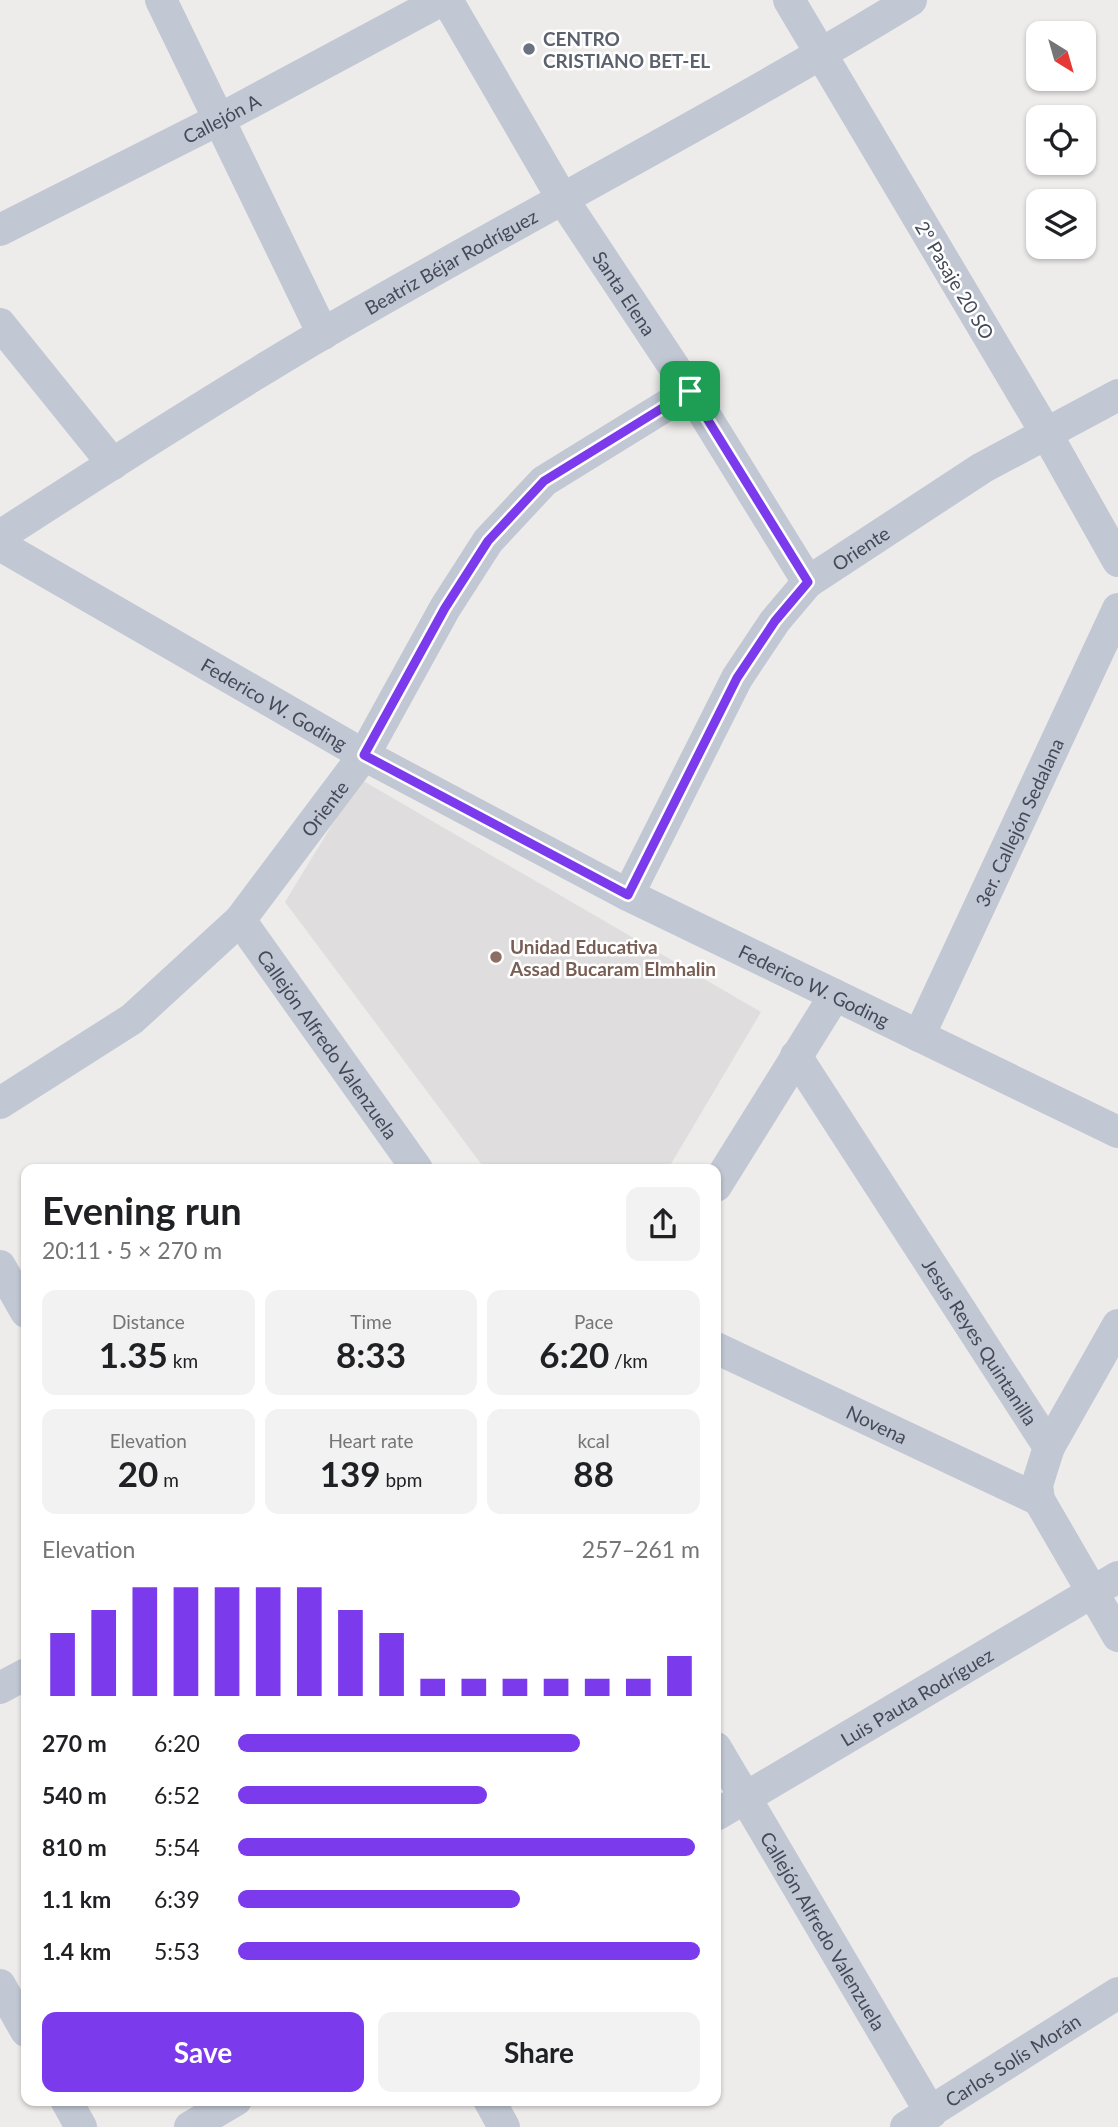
<!DOCTYPE html>
<html lang="en">
<head>
<meta charset="utf-8">
<style>
  :root { --surface:#fff; --page:#f2f2f2; --text:#202124; --muted:#757577; --accent:#7c3aed }
  body { margin:0; font-family:Lato,sans-serif; background:var(--page); color:var(--text); height:100vh; display:flex; flex-direction:column; font-size:26px; white-space:nowrap }
  * { box-sizing:border-box; margin:0 }
  p { font-size:23px; color:var(--muted) }
  .icon { flex:none; width:38px; height:38px; fill:none; stroke:currentColor; stroke-width:2; stroke-linecap:round; stroke-linejoin:round }
  .map { position:relative; flex:1; overflow:hidden }
  .drawer { position:absolute; left:21px; top:1164px; width:700px; height:942px; display:flex; flex-direction:column; background:var(--surface); border-radius:14px; box-shadow:0 2px 5px #0004 }
  .drawer>* { flex:none }
  .needle { width:46px; rotate:143deg }
  .tools { position:absolute; left:1026px; top:21px; display:grid; gap:14px }
  .tools a { display:grid; place-items:center; width:70px; height:70px; border-radius:14px; background:var(--surface); box-shadow:0 2px 5px #0004; font-size:35px }
  .pin { position:absolute; display:grid; place-items:center; width:60px; height:60px; color:#fff; margin:-30px; border-radius:14px; box-shadow:0 4px 10px #0006 }
  .round { display:grid; place-items:center; flex:none; width:74px; height:74px; border-radius:14px; background:var(--page) }
  .summary { display:flex; align-items:center; justify-content:space-between; height:119px; padding:0 21px }
  h1 { font-size:38px; font-weight:700; line-height:52px }
  .stats { display:grid; grid-template-columns:repeat(3,1fr); gap:10px; height:119px; padding:7px 21px }
  .stats div { display:grid; align-content:center; border-radius:14px; background:var(--page); text-align:center }
  .stats b { font-size:35px; font-weight:700 }
  .stats small { font-size:19px; font-weight:400 }
  .stats p { font-size:19px }
  .chart { height:196px; padding:14px 21px }
  .chart p { display:flex; justify-content:space-between }
  .chart svg { width:100%; height:126px; margin-top:7px; stroke:var(--accent); stroke-width:6 }
  .button { display:flex; gap:14px; margin-top:auto; padding:14px 21px }
  .button a { flex:1; height:80px; border-radius:14px; background:var(--accent); color:#fff; font-size:28px; font-weight:700; line-height:80px; text-align:center }
  .button a+a { background:var(--page); color:var(--text) }
  ul { padding:0 21px; list-style:none; font-size:23px }
  li { display:grid; grid-template-columns:112px 84px 1fr; align-items:center; height:52px }
  li i { height:18px; border-radius:9px; background:var(--accent) }
  .map>svg:first-child { display:block }
  .education { fill:#dfdddd }
  .lines { fill:none; stroke-linecap:round; stroke-linejoin:round }
  .minor { stroke:#c1c7d3; stroke-width:32 }
  .route-casing { stroke:#fff; stroke-width:14 }
  .route { stroke:#7c3aed; stroke-width:9 }
  .worship-dot { fill:#6b7280; stroke:#fff; stroke-width:2.5 }
  .education-dot { fill:#8d6e63; stroke:#fff; stroke-width:2.5 }
  .labels { text-anchor:middle; dominant-baseline:central; stroke-width:5; stroke-linejoin:round; paint-order:stroke }
  .worship-label { font-size:19px; font-weight:bold; fill:#5b616d; stroke:#fff; text-anchor:start }
  .street-label { font-size:19px; fill:#444a58; stroke:#fff }
  .education-label { font-size:19px; font-weight:bold; fill:#785e54; stroke:#fff; text-anchor:start }
</style>
</head>
<body>
<div class="map">
<svg width="1118" height="2127" viewBox="0 0 1118 2127">
  <rect width="100%" height="100%" fill="#eeeceb"/>
  <path class="education" d="M360,779l401,233 -93,157h-183l-200,-267z"/>
  <g class="lines">
    <g class="minor">
      <path d="M161,0l162,334"/>
      <path id="s1" d="M447,0l115,198 128,193 118,191"/>
      <path d="M789,0l257,433 72,128"/>
      <path id="s2" d="M0,230l220,-111 222,-119"/>
      <path d="M0,324l113,140"/>
      <path id="s3" d="M0,536c107,-69 214,-138 324,-203 194,-113 395,-216 587,-333"/>
      <path id="s4" d="M0,545l364,210 264,140 490,237"/>
      <path id="s5" d="M628,895l109,-217 38,-57 33,-39 174,-114 136,-73"/>
      <path id="s6" d="M240,920l177,249"/>
      <path id="s7" d="M919,1036l199,-427"/>
      <path id="s8" d="M796,1056l253,391 -12,38 2,15 79,136"/>
      <path id="s9" d="M0,1103l132,-84 108,-99 124,-165 81,-147 43,-67 56,-60 146,-90"/>
      <path d="M716,1186l119,-191"/>
      <path d="M0,1266l26,46"/>
      <path id="s10" d="M716,1348l323,152"/>
      <path d="M1049,1447l69,-122"/>
      <path d="M0,1688l26,-14"/>
      <path id="s11" d="M716,1748l215,365"/>
      <path id="s12" d="M716,1815l402,-238"/>
      <path d="M0,1985l26,46"/>
      <path d="M66,2100l15,27"/>
      <path d="M489,2100l15,27"/>
      <path d="M190,2127l46,-27"/>
      <path id="s13" d="M906,2127l212,-134"/>
    </g>
  </g>
  <g class="lines">
    <g class="route-casing">
      <path id="route" d="M690,391l118,191 -33,39 -38,57 -109,217 -264,-140 81,-147 43,-67 56,-60z"/>
    </g>
    <use href="#route" class="route"/>
  </g>
  <circle class="worship-dot" cx="529" cy="49" r="7"/>
  <circle class="education-dot" cx="496" cy="957" r="7"/>
  <g class="labels">
    <g class="worship-label">
      <text x="543" y="38">CENTRO<tspan x="543" dy="22">CRISTIANO BET-EL</tspan></text>
    </g>
    <g class="street-label">
      <text stroke="none"><textPath href="#s2" startOffset="248">Callejón A</textPath></text>
      <text stroke="none"><textPath href="#s3" startOffset="528">Beatriz Béjar Rodríguez</textPath></text>
      <text transform="translate(955 280) rotate(59)">2º Pasaje 20 SO</text>
      <text stroke="none"><textPath href="#s1" startOffset="343">Santa Elena</textPath></text>
      <text stroke="none"><textPath href="#s5" startOffset="425">Oriente</textPath></text>
      <text stroke="none"><textPath href="#s4" startOffset="317">Federico W. Goding</textPath></text>
      <text stroke="none"><textPath href="#s9" startOffset="443">Oriente</textPath></text>
      <text stroke="none"><textPath href="#s7" startOffset="236">3er. Callejón Sedalana</textPath></text>
      <text stroke="none"><textPath href="#s4" startOffset="926">Federico W. Goding</textPath></text>
      <text stroke="none"><textPath href="#s6" startOffset="152">Callejón Alfredo Valenzuela</textPath></text>
      <text stroke="none"><textPath href="#s8" startOffset="340">Jesus Reyes Quintanilla</textPath></text>
      <text stroke="none"><textPath href="#s10" startOffset="178">Novena</textPath></text>
      <text stroke="none"><textPath href="#s12" startOffset="233">Luis Pauta Rodríguez</textPath></text>
      <text stroke="none"><textPath href="#s11" startOffset="212">Callejón Alfredo Valenzuela</textPath></text>
      <text stroke="none"><textPath href="#s13" startOffset="126">Carlos Solís Morán</textPath></text>
    </g>
    <g class="education-label">
      <text x="510" y="946">Unidad Educativa<tspan x="510" dy="22">Assad Bucaram Elmhalin</tspan></text>
    </g>
  </g>
</svg>
<div class="tools">
<a><svg class="needle" viewBox="-14 -14 28 28"><path d="M0-13l5 13h-10z" fill="#e53935"/><path d="M0 13l5-13h-10z" fill="#757577"/></svg></a>
<a><svg class="icon" aria-label="locate" viewBox="0 0 24 24"><circle cx="12" cy="12" r="6"/><path d="M12 2v4M12 18v4M2 12h4M18 12h4"/></svg></a>
<a><svg class="icon" aria-label="layers" viewBox="0 0 24 24"><path d="M12 4l9 5-9 5-9-5zM3 14l9 5 9-5"/></svg></a>
</div>
<div class="pin" style="left:690px;top:391px;background:#1e9e55"><svg class="icon" aria-label="arrive" viewBox="0 0 24 24"><path d="M6 21V4h12l-3 4 3 4H6"/></svg></div>
<section class="drawer">
<div class="summary"><div><h1>Evening run</h1><p>20:11 · 5 × 270 m</p></div><a class="round"><svg class="icon" aria-label="share" viewBox="0 0 24 24"><path d="M12 15V3M7 8l5-5 5 5M5 13v7h14v-7"/></svg></a></div>
<div class="stats">
<div><p>Distance</p><b>1.35<small> km</small></b></div>
<div><p>Time</p><b>8:33</b></div>
<div><p>Pace</p><b>6:20<small> /km</small></b></div>
</div>
<div class="stats">
<div><p>Elevation</p><b>20<small> m</small></b></div>
<div><p>Heart rate</p><b>139<small> bpm</small></b></div>
<div><p>kcal</p><b>88</b></div>
</div>
<div class="chart"><p><span>Elevation</span>257–261 m</p>
<svg viewBox="0 0 160 44" preserveAspectRatio="none"><path d="M5 44V22M15 44V14M25 44V6M35 44V6M45 44V6M55 44V6M65 44V6M75 44V14M85 44V22M95 44V38M105 44V38M115 44V38M125 44V38M135 44V38M145 44V38M155 44V30"/></svg>
</div>
<ul>
<li><b>270 m</b>6:20<i style="width:74%"></i></li>
<li><b>540 m</b>6:52<i style="width:54%"></i></li>
<li><b>810 m</b>5:54<i style="width:99%"></i></li>
<li><b>1.1 km</b>6:39<i style="width:61%"></i></li>
<li><b>1.4 km</b>5:53<i style="width:100%"></i></li>
</ul>
<div class="button"><a>Save</a><a>Share</a></div>
</section>
</div>
</body>
</html>
